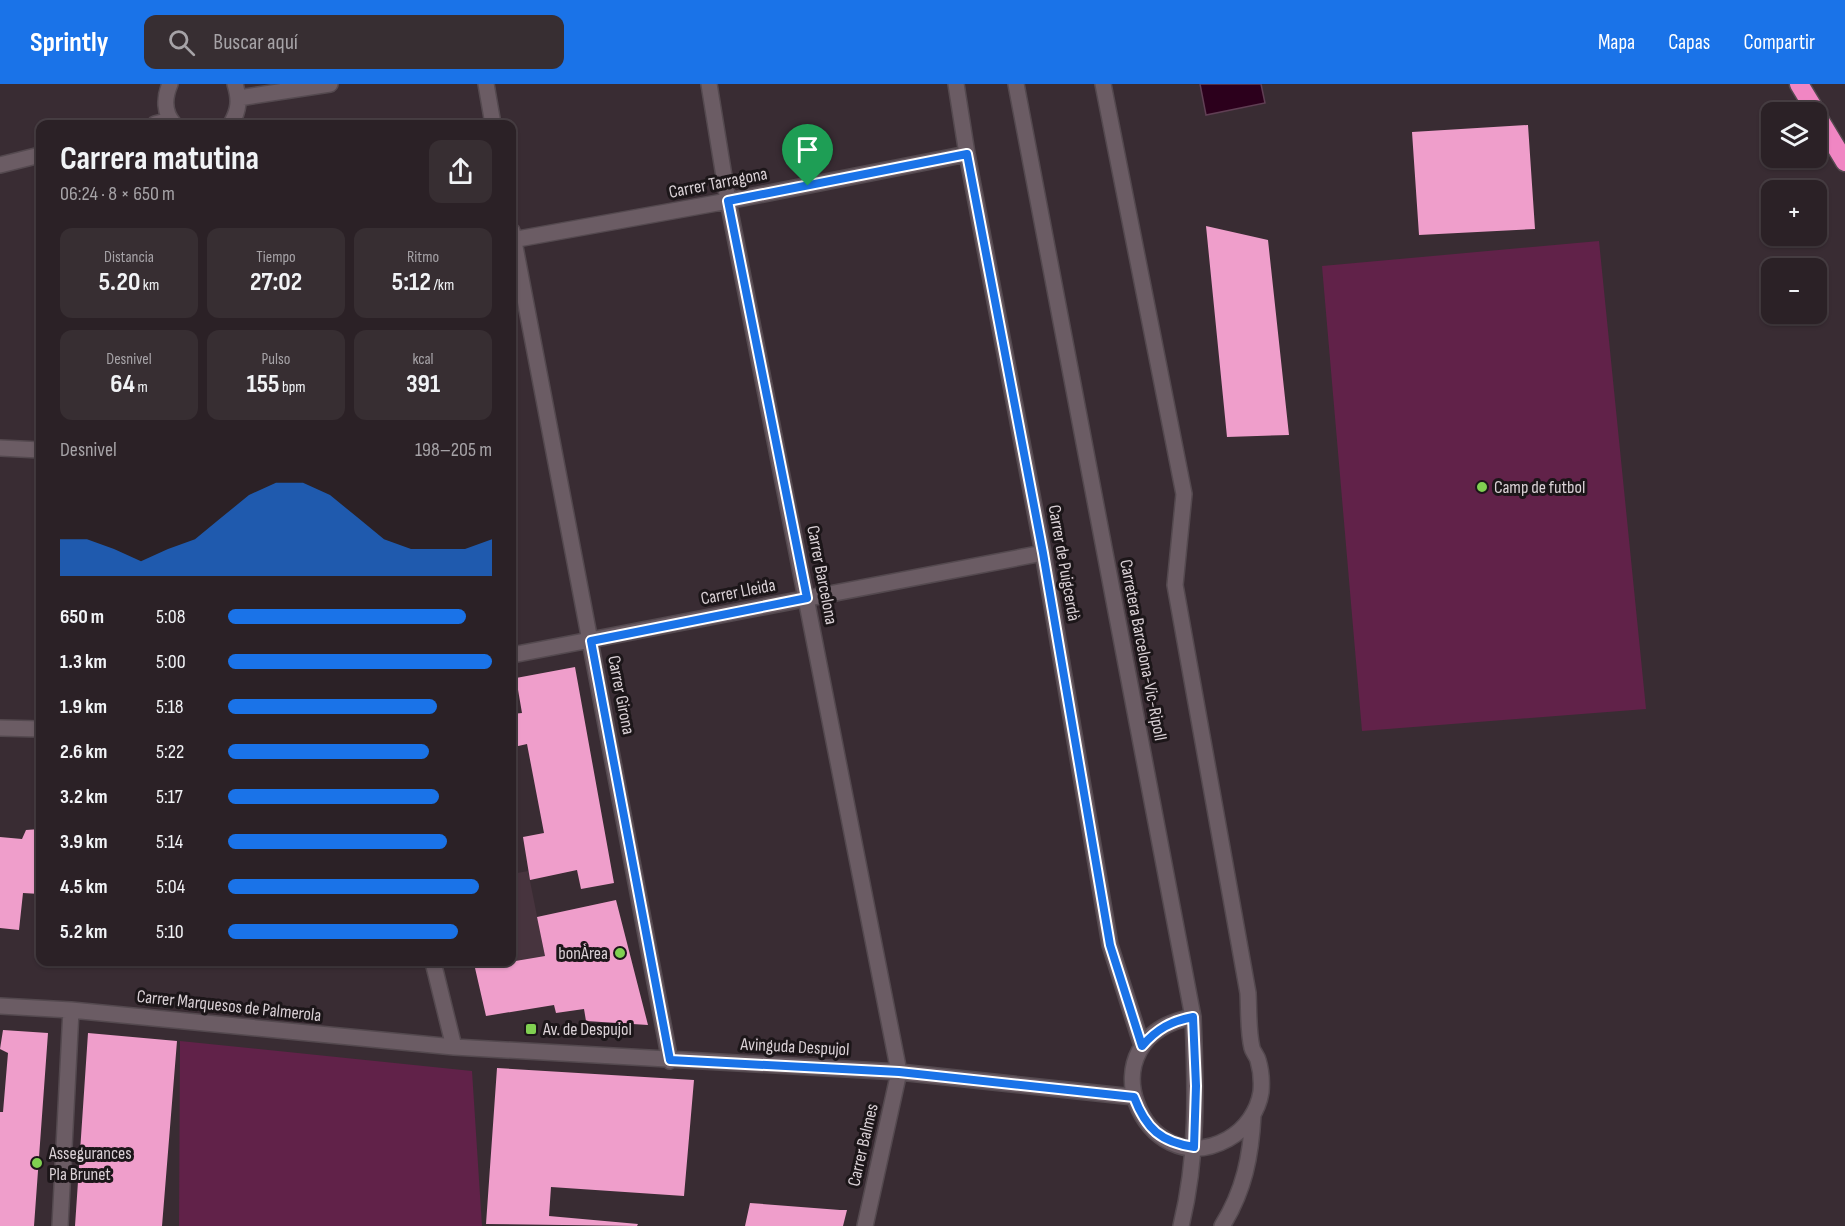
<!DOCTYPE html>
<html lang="es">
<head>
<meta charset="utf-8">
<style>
  :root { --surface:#2b2126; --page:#372e32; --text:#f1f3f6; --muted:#a6a3a7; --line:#473e43; --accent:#1a73e8 }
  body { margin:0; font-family:"Sofia Sans Condensed",sans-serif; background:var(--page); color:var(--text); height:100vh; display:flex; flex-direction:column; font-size:22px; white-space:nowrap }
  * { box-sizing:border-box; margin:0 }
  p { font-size:20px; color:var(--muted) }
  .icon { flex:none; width:33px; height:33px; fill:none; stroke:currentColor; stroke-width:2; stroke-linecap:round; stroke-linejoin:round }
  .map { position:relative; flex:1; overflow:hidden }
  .details { position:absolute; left:36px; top:36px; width:480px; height:846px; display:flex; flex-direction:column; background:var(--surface); border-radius:12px; box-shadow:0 2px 4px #0004,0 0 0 2px var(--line) }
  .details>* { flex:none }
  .buttons { position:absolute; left:1761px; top:18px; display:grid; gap:12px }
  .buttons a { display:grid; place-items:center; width:66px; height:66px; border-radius:12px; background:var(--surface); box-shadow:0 2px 4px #0004,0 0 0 2px var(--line); font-size:30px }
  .pin { position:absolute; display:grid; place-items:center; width:51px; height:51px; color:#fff; margin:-62px -26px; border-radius:50% 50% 50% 0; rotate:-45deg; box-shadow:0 0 6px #0007 }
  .pin .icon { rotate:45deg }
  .round { display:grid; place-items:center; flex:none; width:63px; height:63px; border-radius:12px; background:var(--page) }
  .headline { display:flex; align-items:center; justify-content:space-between; height:102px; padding:0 24px }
  h1 { font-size:33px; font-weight:700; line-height:45px }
  .stats { display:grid; grid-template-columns:repeat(3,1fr); gap:9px; height:102px; padding:6px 24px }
  .stats div { display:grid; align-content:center; border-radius:12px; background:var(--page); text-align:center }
  .stats b { font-size:26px; font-weight:700 }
  .stats small { font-size:16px; font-weight:400 }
  .stats p { font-size:16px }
  .chart { height:168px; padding:12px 24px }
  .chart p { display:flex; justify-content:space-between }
  .chart svg { width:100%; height:108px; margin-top:6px; fill:var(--accent); opacity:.7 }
  ul { padding:0 24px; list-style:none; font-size:20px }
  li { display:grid; grid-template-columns:96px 72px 1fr; align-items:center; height:45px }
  li i { height:15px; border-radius:8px; background:var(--accent) }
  header { display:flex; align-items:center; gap:36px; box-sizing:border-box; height:84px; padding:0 30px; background:var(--accent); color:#fff }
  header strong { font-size:28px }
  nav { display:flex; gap:33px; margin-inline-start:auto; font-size:21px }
  .search { width:420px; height:54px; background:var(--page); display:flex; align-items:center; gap:15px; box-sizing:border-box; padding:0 21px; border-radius:12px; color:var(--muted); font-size:22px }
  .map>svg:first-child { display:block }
  .built { fill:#47343e }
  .green { fill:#612249 }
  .water { fill:#2c001c; stroke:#603f54; stroke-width:1.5 }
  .building { fill:#ef9ecb }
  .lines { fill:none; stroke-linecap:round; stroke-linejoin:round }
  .minor-casing { stroke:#54494f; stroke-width:18 }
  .highway-casing { stroke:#54494f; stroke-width:21 }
  .minor { stroke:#6b5c64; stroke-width:15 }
  .highway { stroke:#f086c3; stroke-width:18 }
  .route-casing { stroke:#fff; stroke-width:12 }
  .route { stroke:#1a73e8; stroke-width:8 }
  .poi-dot { fill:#80d051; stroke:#1c1619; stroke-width:2 }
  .labels { text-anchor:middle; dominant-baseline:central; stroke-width:6; stroke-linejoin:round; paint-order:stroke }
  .street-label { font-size:18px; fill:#dad1d6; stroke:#1c1619 }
  .poi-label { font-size:18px; fill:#dad1d6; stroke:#1c1619; text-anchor:start }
</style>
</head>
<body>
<header>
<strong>Sprintly</strong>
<div class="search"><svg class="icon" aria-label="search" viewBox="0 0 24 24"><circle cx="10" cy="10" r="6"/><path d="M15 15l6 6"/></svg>Buscar aquí</div>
<nav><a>Mapa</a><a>Capas</a><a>Compartir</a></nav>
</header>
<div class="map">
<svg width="1845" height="1142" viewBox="0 0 1845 1142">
  <rect width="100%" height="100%" fill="#392c33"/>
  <path class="built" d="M528,787l17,85 -70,12 -1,-6h38v-88z"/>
  <path class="green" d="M1599,157l47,468 -284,22 -40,-465z
    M180,957l292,30 10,155h-303z"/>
  <path class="water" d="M1200,0h61l4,19 -59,12z"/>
  <path class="building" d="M1528,41l7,104 -116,6 -7,-103z
    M1206,142l62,14 21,195 -62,2z
    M575,583l39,216 -33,6 -4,-19 -47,10 -7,-43 21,-4 -17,-89 -13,3 -2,-15v-18l10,-1 -6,-35z
    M40,745v65l-17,-1 -4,37 -19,-2v-91l22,2 4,-9z
    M616,816l32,125 -62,-4 -2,-12 -28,4 -2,-8 -68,11 -11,-48 70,-12 -8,-39z
    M3,946l45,3 -14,193h-34v-114h3l5,-59 -8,-4z
    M88,949l89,8 -15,185h-87z
    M497,984l197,12 -10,116 -133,-9 -2,29 89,8 -1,2 -151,-2z
    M750,1119l90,7h7l-4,16h-98z"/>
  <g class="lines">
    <g class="minor-casing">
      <path id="minor" d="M170,0c-6,14 -6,29 4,40
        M486,0l7,40
        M709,0l19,117 171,871 -34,154
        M956,0l11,70 76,399 67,392 32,101
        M1016,0l177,933c3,71 5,140 -12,209
        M1103,0l81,410 -9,91 73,408c1,18 0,38 4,55 1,4 5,8 6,12 3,10 4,21 3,32 -3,19 -15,37 -33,47 -85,47 -147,-102 -35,-122
        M239,14l91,-14
        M155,40l15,-4
        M231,40c8,-14 9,-24 4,-40
        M0,81l40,-10
        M512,147l158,830
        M512,156l216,-39 239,-47
        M0,364l40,2
        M512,571l531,-102
        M0,644l40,1
        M433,878l21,85
        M0,922l71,4 383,37 445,25 235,25
        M60,1142l11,-216
        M1222,1142c22,-35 29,-70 31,-111"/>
    </g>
    <g class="highway-casing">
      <path id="highway" d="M1799,0l17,28
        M1816,30l29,48"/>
    </g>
    <use href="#minor" class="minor"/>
    <use href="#highway" class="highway"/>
  </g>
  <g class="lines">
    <g class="route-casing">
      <path id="route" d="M967,70l76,399 67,392 32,101c15,-17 29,-25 51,-29l3,69 -2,61c-33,-5 -48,-18 -60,-50l-235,-25 -229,-12 -79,-419 216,-43 -79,-397z"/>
    </g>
    <use href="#route" class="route"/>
  </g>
  <g class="poi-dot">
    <circle cx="1482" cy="403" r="6"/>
    <circle cx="620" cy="869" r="6"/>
    <rect x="525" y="939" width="12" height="12" rx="3"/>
    <circle cx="37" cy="1079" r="6"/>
  </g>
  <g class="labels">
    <g class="street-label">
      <text transform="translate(718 99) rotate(-11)">Carrer Tarragona</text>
      <text transform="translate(1064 479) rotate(80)">Carrer de Puigcerdà</text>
      <text transform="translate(822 491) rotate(79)">Carrer Barcelona</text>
      <text transform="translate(738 508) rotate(-11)">Carrer Lleida</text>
      <text transform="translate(1143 566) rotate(79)">Carretera Barcelona-Vic-Ripoll</text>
      <text transform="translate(621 611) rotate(79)">Carrer Girona</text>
      <text transform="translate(229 922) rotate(6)">Carrer Marquesos de Palmerola</text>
      <text transform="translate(795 963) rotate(3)">Avinguda Despujol</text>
      <text transform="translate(863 1061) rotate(-77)">Carrer Balmes</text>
    </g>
    <g class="poi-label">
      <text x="1494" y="403">Camp de futbol</text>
      <text x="608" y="869" text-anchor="end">bonÀrea</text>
      <text x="543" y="945">Av. de Despujol</text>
      <text x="49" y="1069">Assegurances<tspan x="49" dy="21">Pla Brunet</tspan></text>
    </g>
  </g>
</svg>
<div class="buttons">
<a><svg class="icon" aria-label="layers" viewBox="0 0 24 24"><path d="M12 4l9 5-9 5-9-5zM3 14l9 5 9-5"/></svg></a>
<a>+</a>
<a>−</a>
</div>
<div class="pin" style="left:808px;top:102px;background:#1e9e55"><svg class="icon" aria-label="arrive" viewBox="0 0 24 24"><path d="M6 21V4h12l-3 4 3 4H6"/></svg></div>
<section class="details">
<div class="headline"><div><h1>Carrera matutina</h1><p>06:24 · 8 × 650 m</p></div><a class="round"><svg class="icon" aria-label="share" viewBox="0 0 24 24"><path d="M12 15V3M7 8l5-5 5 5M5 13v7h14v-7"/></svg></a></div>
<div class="stats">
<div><p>Distancia</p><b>5.20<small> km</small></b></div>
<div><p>Tiempo</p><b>27:02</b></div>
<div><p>Ritmo</p><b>5:12<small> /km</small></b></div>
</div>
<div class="stats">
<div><p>Desnivel</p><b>64<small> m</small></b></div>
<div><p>Pulso</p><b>155<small> bpm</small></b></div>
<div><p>kcal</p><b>391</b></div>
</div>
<div class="chart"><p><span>Desnivel</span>198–205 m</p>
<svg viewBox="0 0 160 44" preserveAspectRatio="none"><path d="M0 44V29L10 29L20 33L30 38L40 33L50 29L60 20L70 11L80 6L90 6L100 11L110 20L120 29L130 33L140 33L150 33L160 29V44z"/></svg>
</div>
<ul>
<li><b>650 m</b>5:08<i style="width:90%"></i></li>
<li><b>1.3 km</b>5:00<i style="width:100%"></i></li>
<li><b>1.9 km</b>5:18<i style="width:79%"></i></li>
<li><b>2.6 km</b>5:22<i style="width:76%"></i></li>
<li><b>3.2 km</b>5:17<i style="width:80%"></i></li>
<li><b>3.9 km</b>5:14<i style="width:83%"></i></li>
<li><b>4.5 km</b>5:04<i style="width:95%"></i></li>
<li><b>5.2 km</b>5:10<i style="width:87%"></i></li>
</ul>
</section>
</div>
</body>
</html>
